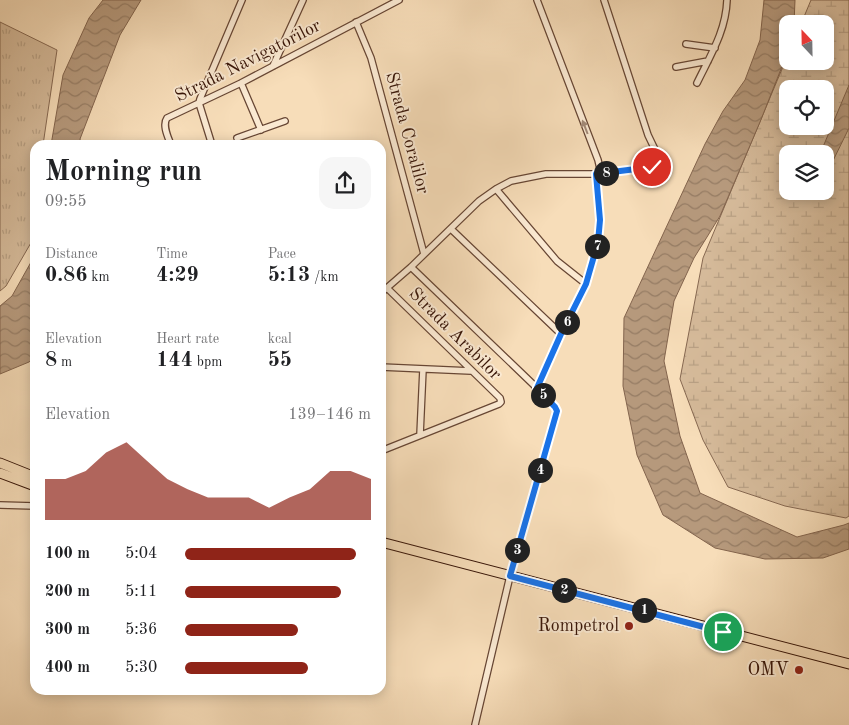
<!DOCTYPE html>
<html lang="en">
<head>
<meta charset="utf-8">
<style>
  :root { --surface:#fff; --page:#f6f6f6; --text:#202124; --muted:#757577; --accent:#8f2418 }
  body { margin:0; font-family:"Old Standard TT",serif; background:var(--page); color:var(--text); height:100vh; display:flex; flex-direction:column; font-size:19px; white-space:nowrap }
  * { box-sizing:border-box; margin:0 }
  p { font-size:16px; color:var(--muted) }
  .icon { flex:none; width:28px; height:28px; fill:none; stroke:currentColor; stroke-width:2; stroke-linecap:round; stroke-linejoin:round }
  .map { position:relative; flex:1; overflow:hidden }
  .side { position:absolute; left:30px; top:140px; width:356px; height:555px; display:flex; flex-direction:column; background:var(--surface); border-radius:15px; box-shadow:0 2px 12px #0003 }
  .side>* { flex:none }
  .needle { width:32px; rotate:338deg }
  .buttons { position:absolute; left:779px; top:15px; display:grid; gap:10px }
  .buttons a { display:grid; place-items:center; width:55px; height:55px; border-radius:10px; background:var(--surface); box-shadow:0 2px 12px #0003; font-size:25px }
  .pin { position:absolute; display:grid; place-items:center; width:42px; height:42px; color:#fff; margin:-21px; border:2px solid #fff; border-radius:50%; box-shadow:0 1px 5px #0007 }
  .km { position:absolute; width:25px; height:25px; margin:-12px; border-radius:50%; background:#222; color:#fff; font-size:14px; line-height:25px; text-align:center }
  .round { display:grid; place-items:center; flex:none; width:52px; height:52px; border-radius:15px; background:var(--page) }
  .head { display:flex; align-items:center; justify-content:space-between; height:85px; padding:0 15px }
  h1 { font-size:28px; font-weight:800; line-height:38px }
  .stats { display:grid; grid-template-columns:repeat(3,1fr); gap:8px; height:85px; padding:5px 15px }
  .stats div { display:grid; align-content:center }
  .stats b { font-size:21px; font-weight:800 }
  .stats small { font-size:14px; font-weight:400 }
  .stats p { font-size:14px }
  .chart { height:140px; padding:10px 15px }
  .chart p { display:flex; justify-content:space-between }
  .chart svg { width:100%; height:90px; margin-top:5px; fill:var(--accent); opacity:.7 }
  ul { padding:0 15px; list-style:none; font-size:16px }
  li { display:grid; grid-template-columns:80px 60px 1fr; align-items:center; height:38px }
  li i { height:12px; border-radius:6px; background:var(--accent) }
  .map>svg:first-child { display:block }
  .wetland { fill:url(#wetland-marsh); stroke:#866851; fill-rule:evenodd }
  .park { fill:url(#park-tufts); stroke:#866851 }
  .water { fill:url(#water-waves); stroke:#83644d }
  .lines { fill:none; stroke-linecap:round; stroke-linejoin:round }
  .street-casing { stroke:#674634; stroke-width:8 }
  .primary-casing { stroke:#371407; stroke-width:11 }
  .street { stroke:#fae9d2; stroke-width:5.5 }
  .primary { stroke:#f7ddb9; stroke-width:9 }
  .oneway { fill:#a28977 }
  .route-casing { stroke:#fff; stroke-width:10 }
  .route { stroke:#1a73e8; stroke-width:6 }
  .poi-dot { fill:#8f2418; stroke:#fae9d2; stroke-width:2 }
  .labels { text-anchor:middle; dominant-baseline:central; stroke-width:4; stroke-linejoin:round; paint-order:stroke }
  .street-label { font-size:18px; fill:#371407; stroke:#fae9d2 }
  .poi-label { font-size:18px; fill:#371407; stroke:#fae9d2; text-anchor:end }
</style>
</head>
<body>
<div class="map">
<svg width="849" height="725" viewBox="0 0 849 725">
  <defs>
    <pattern id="wetland-marsh" width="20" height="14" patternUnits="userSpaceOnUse" patternTransform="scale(1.25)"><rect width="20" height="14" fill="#d6bb9b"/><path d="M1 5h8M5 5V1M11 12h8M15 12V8" fill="none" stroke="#b8a084"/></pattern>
    <pattern id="park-tufts" width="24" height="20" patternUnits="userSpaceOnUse" patternTransform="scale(1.25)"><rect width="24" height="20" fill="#d6bb9b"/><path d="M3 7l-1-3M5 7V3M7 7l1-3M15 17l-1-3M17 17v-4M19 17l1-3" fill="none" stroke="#b8a084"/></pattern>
    <pattern id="water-waves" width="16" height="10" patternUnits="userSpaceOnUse" patternTransform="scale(1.25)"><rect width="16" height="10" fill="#b6997c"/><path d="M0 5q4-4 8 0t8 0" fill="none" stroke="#957c64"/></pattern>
  </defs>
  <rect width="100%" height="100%" fill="#f7ddb9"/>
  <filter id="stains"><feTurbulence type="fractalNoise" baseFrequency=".004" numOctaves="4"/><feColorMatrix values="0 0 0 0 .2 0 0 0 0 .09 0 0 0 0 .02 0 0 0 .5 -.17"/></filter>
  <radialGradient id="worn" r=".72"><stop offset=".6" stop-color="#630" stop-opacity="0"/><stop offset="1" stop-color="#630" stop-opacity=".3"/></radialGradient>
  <path class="wetland" d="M811,0h38v516l-3,2 -61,-12 -57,-19 -25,-47 -23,-61 23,-121 84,-201 1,4h37v-37h-24zM788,89h37v37h-37zM788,154h37v37h-37z"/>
  <path class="park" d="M0,22l57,28 -14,95h-8v64l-3,32 -26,45 -6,5z"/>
  <path class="water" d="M103,0h38l-21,35 -40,104 1,6h-30l12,-70 26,-57z
    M764,0h31l-1,24h-6l-1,30 -27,68 -40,94 -26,42 -20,43 -10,60 16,75 20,57 97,44 47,-12 5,-2v26l-26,9 -58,1 -50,-11 -52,-33 -26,-60 -14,-69 1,-68 81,-174 18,-33 22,-31 15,-40z
    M849,85v43l-22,45h-2v-19h-5z
    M35,255v102l-6,5 -29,12v-68l12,-10z"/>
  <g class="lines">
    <g class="street-casing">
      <path id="street" d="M537,0l61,160 3,13
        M356,22l15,36 53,196
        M686,44l29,4
        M273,66l30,-66
        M676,67l32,-6
        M241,83l20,47
        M697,83c13,-27 29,-52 30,-83
        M237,138l48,-17
        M171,145c-3,-8 -9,-20 -4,-27l74,-35 158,-83
        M212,145l-13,-42 1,-4 42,-99
        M496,189l61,72 29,23
        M451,229l110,105
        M411,267l126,121 18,19 2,4 -47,165 -35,149
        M381,293l30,-26 68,-66 17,-12 15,-8 35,-7h50l57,-7 5,-4 1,-5 -11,-23 -44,-135
        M381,367l90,4
        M537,388l24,-54 25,-50 12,-42 2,-22 -4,-46
        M420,435l3,-66
        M381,451l118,-47 2,-2 -1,-4 -113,-110
        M0,505l35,1"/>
    </g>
    <g class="primary-casing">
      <path id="primary" d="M0,463l35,14
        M0,473l35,13
        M381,542l468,122"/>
    </g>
    <use href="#street" class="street"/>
    <use href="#primary" class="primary"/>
  </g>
  <defs><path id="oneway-solid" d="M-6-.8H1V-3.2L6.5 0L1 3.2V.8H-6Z" transform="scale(1.25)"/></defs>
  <use class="oneway" href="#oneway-solid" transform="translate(585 127) rotate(-111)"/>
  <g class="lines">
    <g class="route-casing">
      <path id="route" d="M652,167l-56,7 4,46 -2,22 -12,42 -25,50 -24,54 18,19 2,4 -47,165 213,56"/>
    </g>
    <use href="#route" class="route"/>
  </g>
  <g class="poi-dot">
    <circle cx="629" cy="626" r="5"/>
    <circle cx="799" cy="670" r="5"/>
  </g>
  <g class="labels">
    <g class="street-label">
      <text transform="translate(248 61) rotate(-27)">Strada Navigatorilor</text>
      <text transform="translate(407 133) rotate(75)">Strada Coralilor</text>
      <text transform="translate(455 334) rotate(45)">Strada Arabilor</text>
    </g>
    <g class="poi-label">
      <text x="619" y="626">Rompetrol</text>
      <text x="789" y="670">OMV</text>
    </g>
  </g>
  <rect width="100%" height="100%" filter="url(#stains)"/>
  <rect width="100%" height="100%" fill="url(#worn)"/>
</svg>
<div class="buttons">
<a><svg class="needle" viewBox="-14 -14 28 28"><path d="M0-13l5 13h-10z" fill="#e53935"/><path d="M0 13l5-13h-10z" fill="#757577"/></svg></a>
<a><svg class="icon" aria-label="locate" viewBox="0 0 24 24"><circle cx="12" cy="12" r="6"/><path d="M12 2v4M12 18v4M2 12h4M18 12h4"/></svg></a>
<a><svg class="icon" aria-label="layers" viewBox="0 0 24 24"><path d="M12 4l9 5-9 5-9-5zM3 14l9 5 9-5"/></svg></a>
</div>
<div class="pin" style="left:723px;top:632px;background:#1e9e55"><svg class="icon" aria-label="arrive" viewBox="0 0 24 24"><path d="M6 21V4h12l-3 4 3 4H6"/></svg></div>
<div class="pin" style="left:652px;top:167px;background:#d93025"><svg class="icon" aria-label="check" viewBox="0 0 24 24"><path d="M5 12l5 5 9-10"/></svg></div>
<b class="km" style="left:644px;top:610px">1</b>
<b class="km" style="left:564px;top:590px">2</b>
<b class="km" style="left:517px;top:550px">3</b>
<b class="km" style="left:540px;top:470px">4</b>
<b class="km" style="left:543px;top:395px">5</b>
<b class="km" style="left:567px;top:322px">6</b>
<b class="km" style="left:597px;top:246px">7</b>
<b class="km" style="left:606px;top:173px">8</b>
<section class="side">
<div class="head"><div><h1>Morning run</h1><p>09:55</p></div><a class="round"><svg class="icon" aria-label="share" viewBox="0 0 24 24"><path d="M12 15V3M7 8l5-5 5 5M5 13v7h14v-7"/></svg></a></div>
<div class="stats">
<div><p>Distance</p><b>0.86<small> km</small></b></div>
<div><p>Time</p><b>4:29</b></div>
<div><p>Pace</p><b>5:13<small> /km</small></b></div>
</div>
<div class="stats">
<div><p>Elevation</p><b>8<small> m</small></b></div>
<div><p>Heart rate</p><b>144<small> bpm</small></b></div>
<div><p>kcal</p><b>55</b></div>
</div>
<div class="chart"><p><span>Elevation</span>139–146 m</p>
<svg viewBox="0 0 160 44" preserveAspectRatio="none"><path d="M0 44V24L10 24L20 20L30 11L40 6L50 15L60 24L70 29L80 33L90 33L100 33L110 38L120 33L130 29L140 20L150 20L160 24V44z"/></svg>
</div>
<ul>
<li><b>100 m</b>5:04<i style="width:92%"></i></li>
<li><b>200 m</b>5:11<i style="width:84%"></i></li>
<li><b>300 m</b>5:36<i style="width:61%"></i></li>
<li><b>400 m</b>5:30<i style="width:66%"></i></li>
</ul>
</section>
</div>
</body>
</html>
